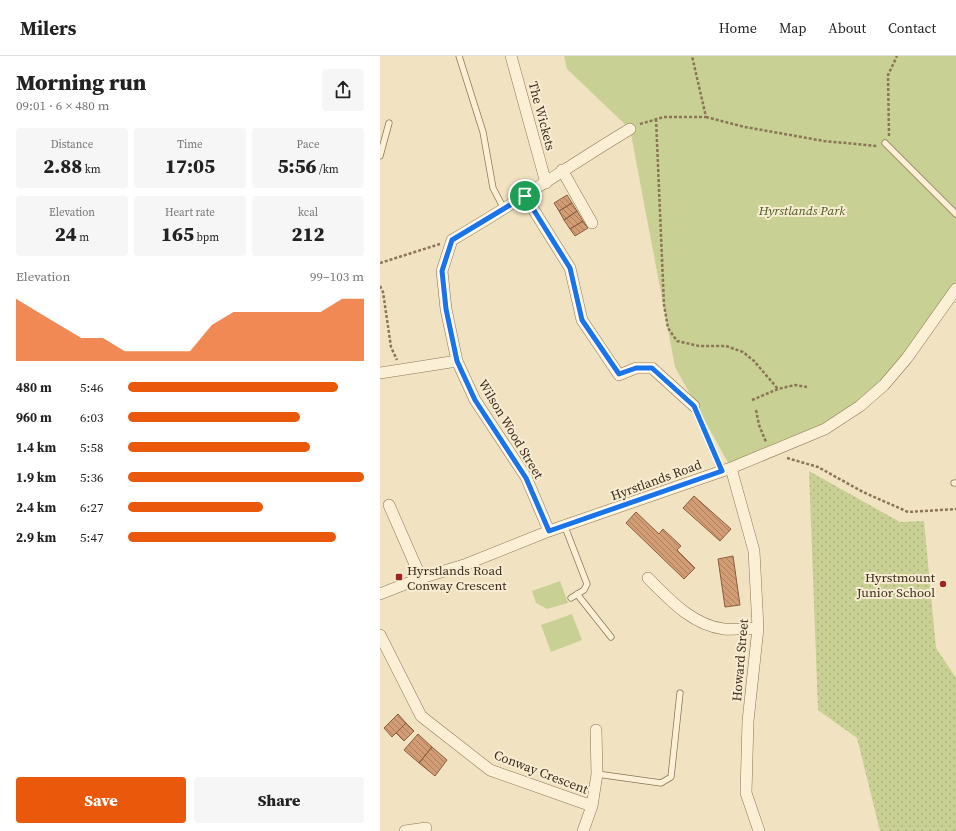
<!DOCTYPE html>
<html lang="en">
<head>
<meta charset="utf-8">
<style>
  :root { --surface:#fff; --page:#f6f6f6; --text:#222; --muted:#767676; --line:#e0e0e0; --accent:#ea580c }
  body { margin:0; font-family:"Source Serif 4",serif; background:var(--page); color:var(--text); height:100vh; display:flex; flex-direction:column; font-size:15px; white-space:nowrap }
  * { box-sizing:border-box; margin:0 }
  p { font-size:13px; color:var(--muted) }
  .icon { flex:none; width:22px; height:22px; fill:none; stroke:currentColor; stroke-width:2; stroke-linecap:round; stroke-linejoin:round }
  .map { position:relative; flex:1; overflow:hidden }
  .sheet { display:flex; flex-direction:column; background:var(--surface); width:380px }
  .sheet>* { flex:none }
  .pin { position:absolute; display:grid; place-items:center; width:34px; height:34px; color:#fff; margin:-17px; border:2px solid #fff; border-radius:50%; box-shadow:0 1px 4px #0007 }
  .round { display:grid; place-items:center; flex:none; width:42px; height:42px; border-radius:4px; background:var(--page) }
  .overview { display:flex; align-items:center; justify-content:space-between; height:68px; padding:0 16px }
  h1 { font-size:22px; font-weight:800; line-height:30px }
  .figures { display:grid; grid-template-columns:repeat(3,1fr); gap:6px; height:68px; padding:4px 16px }
  .figures div { display:grid; align-content:center; border-radius:4px; background:var(--page); text-align:center }
  .figures b { font-size:20px; font-weight:800 }
  .figures small { font-size:11px; font-weight:400 }
  .figures p { font-size:11px }
  .chart { height:112px; padding:8px 16px }
  .chart p { display:flex; justify-content:space-between }
  .chart svg { width:100%; height:72px; margin-top:4px; fill:var(--accent); opacity:.7 }
  .cta { display:flex; gap:8px; margin-top:auto; padding:8px 16px }
  .cta a { flex:1; height:46px; border-radius:4px; background:var(--accent); color:#fff; font-size:16px; font-weight:800; line-height:46px; text-align:center }
  .cta a+a { background:var(--page); color:var(--text) }
  ul { padding:0 16px; list-style:none; font-size:13px }
  li { display:grid; grid-template-columns:64px 48px 1fr; align-items:center; height:30px }
  li i { height:10px; border-radius:5px; background:var(--accent) }
  header { display:flex; align-items:center; gap:24px; box-sizing:border-box; height:56px; padding:0 20px; background:var(--surface); border-bottom:1px solid var(--line) }
  header strong { font-size:19px }
  nav { display:flex; gap:22px; margin-inline-start:auto; font-size:14px }
  main { display:flex; flex:1; min-height:0 }
  .map>svg:first-child { display:block }
  .grass { fill:url(#grass-dots) }
  .park { fill:#c8d094 }
  .building { fill:url(#building-back-hatch); stroke:#8d5d3c }
  .lines { fill:none; stroke-linecap:round; stroke-linejoin:round }
  .service-casing { stroke:#8c7457; stroke-width:7 }
  .minor-casing { stroke:#8c7457; stroke-width:12 }
  .path { stroke:#8c7457; stroke-width:2.5; stroke-dasharray:3 2; stroke-linecap:butt }
  .service { stroke:#fbf0d5; stroke-width:5.5 }
  .minor { stroke:#fbf0d5; stroke-width:11 }
  .route-casing { stroke:#fff; stroke-width:8 }
  .route { stroke:#1a73e8; stroke-width:5 }
  .poi-dot { fill:#9f2423; stroke:#f8edd2; stroke-width:1.5 }
  .labels { text-anchor:middle; dominant-baseline:central; stroke-width:4; stroke-linejoin:round; paint-order:stroke }
  .street-label { font-size:13px; fill:#3b2c1d; stroke:#f8edd2 }
  .park-label { font-size:13px; font-style:italic; fill:#4a5922; stroke:#f8edd2 }
  .poi-label { font-size:13px; fill:#3b2c1d; stroke:#f8edd2; text-anchor:start }
</style>
</head>
<body>
<header>
<strong>Milers</strong>
<nav><a>Home</a><a>Map</a><a>About</a><a>Contact</a></nav>
</header>
<main>
<section class="sheet">
<div class="overview"><div><h1>Morning run</h1><p>09:01 · 6 × 480 m</p></div><a class="round"><svg class="icon" aria-label="share" viewBox="0 0 24 24"><path d="M12 15V3M7 8l5-5 5 5M5 13v7h14v-7"/></svg></a></div>
<div class="figures">
<div><p>Distance</p><b>2.88<small> km</small></b></div>
<div><p>Time</p><b>17:05</b></div>
<div><p>Pace</p><b>5:56<small> /km</small></b></div>
</div>
<div class="figures">
<div><p>Elevation</p><b>24<small> m</small></b></div>
<div><p>Heart rate</p><b>165<small> bpm</small></b></div>
<div><p>kcal</p><b>212</b></div>
</div>
<div class="chart"><p><span>Elevation</span>99–103 m</p>
<svg viewBox="0 0 160 44" preserveAspectRatio="none"><path d="M0 44V6L10 14L20 22L30 30L40 30L50 38L60 38L70 38L80 38L90 22L100 14L110 14L120 14L130 14L140 14L150 6L160 6V44z"/></svg>
</div>
<ul>
<li><b>480 m</b>5:46<i style="width:89%"></i></li>
<li><b>960 m</b>6:03<i style="width:73%"></i></li>
<li><b>1.4 km</b>5:58<i style="width:77%"></i></li>
<li><b>1.9 km</b>5:36<i style="width:100%"></i></li>
<li><b>2.4 km</b>6:27<i style="width:57%"></i></li>
<li><b>2.9 km</b>5:47<i style="width:88%"></i></li>
</ul>
<div class="cta"><a>Save</a><a>Share</a></div>
</section>
<div class="map">
<svg width="576" height="775" viewBox="0 0 576 775">
  <defs>
    <pattern id="grass-dots" width="8" height="8" patternUnits="userSpaceOnUse"><rect width="8" height="8" fill="#c8d094"/><path d="M2 2h.1M6 6h.1" fill="none" stroke="#adb37f" stroke-width="1.8" stroke-linecap="round"/></pattern>
    <pattern id="building-back-hatch" width="6" height="6" patternUnits="userSpaceOnUse"><rect width="6" height="6" fill="#d29d75"/><path d="M-1 5l2 2M0 0l6 6M5-1l2 2" fill="none" stroke="#ac805f"/></pattern>
  </defs>
  <rect width="100%" height="100%" fill="#f1e3c1"/>
  <path class="grass" d="M429,415l91,51 24,-1 12,127 20,30v153h-76l-23,-93 -39,-28z"/>
  <path class="park" d="M184,0h392v233l-49,69 -47,48 -129,62 -56,-101 -45,-238 -63,-60z
    M180,525l8,22 -21,6 -11,-6 -4,-12z
    M192,558l10,26 -31,12 -10,-27z"/>
  <path class="building" d="M187,139l5,8 -13,8 -5,-8z
    M192,147l5,8 -13,9 -5,-9z
    M197,155l6,10 -13,8 -6,-9z
    M203,165l5,7 -13,8 -5,-7z
    M314,440l37,33 -11,12 -37,-33z
    M256,456l23,22 4,-5 18,17 -4,4 18,18 -11,11 -58,-56z
    M353,500l7,49 -15,2 -7,-48z
    M18,658l8,9 -14,14 -8,-9z
    M26,667l8,8 -10,10 -8,-8z
    M38,678l14,13 -13,16 -15,-13z
    M52,691l15,13 -12,16 -16,-13z"/>
  <g class="lines">
    <g class="service-casing">
      <path id="service" d="M79,0l24,76 10,56 11,21
        M505,87l71,71
        M0,100l9,-33
        M314,350l28,65
        M574,427h2
        M185,471l22,57 -3,6 -13,8
        M197,538l34,43
        M217,718l64,9 10,-6 9,-84"/>
    </g>
    <g class="minor-casing">
      <path id="minor" d="M131,0l35,127
        M182,114l30,53
        M145,140l45,72 12,52 37,55 17,-7h16l42,38
        M0,317l77,-12
        M351,412l23,83 4,77 -10,93 -2,72 13,38
        M9,449l32,73
        M169,475l-23,-54 -51,-77 -18,-39 -11,-52 -4,-38 10,-31c61,-35 118,-75 178,-111
        M268,522c21,21 44,47 76,51 11,1 23,-1 34,-1
        M0,538l41,-16 43,-13 85,-34 182,-63 94,-39 35,-23 24,-21 23,-27 49,-69
        M0,579l41,81 69,54 102,36
        M25,775l21,-3
        M203,775l9,-25 5,-32 -1,-44"/>
    </g>
    <path class="path" d="M326,61l39,10 79,14 53,5
      M276,63l8,186 4,23 9,13 22,5h27l17,6 11,9 24,28
      M260,68l24,-7h42l-14,-61
      M509,80l-1,-61 9,-19
      M0,207l60,-19
      M0,230l3,6 8,55 6,13
      M372,344l26,-11 17,-4 12,2
      M376,354l3,15 7,17
      M407,402l31,9 45,25 45,20 48,-3"/>
    <use href="#service" class="service"/>
    <use href="#minor" class="minor"/>
  </g>
  <g class="lines">
    <g class="route-casing">
      <path id="route" d="M145,140l45,72 12,52 37,54 17,-6h16l42,38 28,65 -173,60 -23,-53 -51,-78 -18,-39 -11,-52 -4,-38 10,-31z"/>
    </g>
    <use href="#route" class="route"/>
  </g>
  <g class="poi-dot">
    <rect x="15" y="517" width="8" height="8" rx="2"/>
    <circle cx="563" cy="528" r="4"/>
  </g>
  <g class="labels">
    <g class="street-label">
      <text transform="translate(162 60) rotate(75)">The Wickets</text>
      <text transform="translate(131 373) rotate(59)">Wilson Wood Street</text>
      <text transform="translate(276 424) rotate(-20)">Hyrstlands Road</text>
      <text transform="translate(360 604) rotate(-85)">Howard Street</text>
      <text transform="translate(161 716) rotate(21)">Conway Crescent</text>
    </g>
    <g class="park-label">
      <text x="422" y="154">Hyrstlands Park</text>
    </g>
    <g class="poi-label">
      <text x="27" y="514">Hyrstlands Road<tspan x="27" dy="15">Conway Crescent</tspan></text>
      <text x="555" y="521" text-anchor="end">Hyrstmount<tspan x="555" dy="15">Junior School</tspan></text>
    </g>
  </g>
</svg>
<div class="pin" style="left:145px;top:140px;background:#1e9e55"><svg class="icon" aria-label="arrive" viewBox="0 0 24 24"><path d="M6 21V4h12l-3 4 3 4H6"/></svg></div>
</div>
</main>
</body>
</html>
